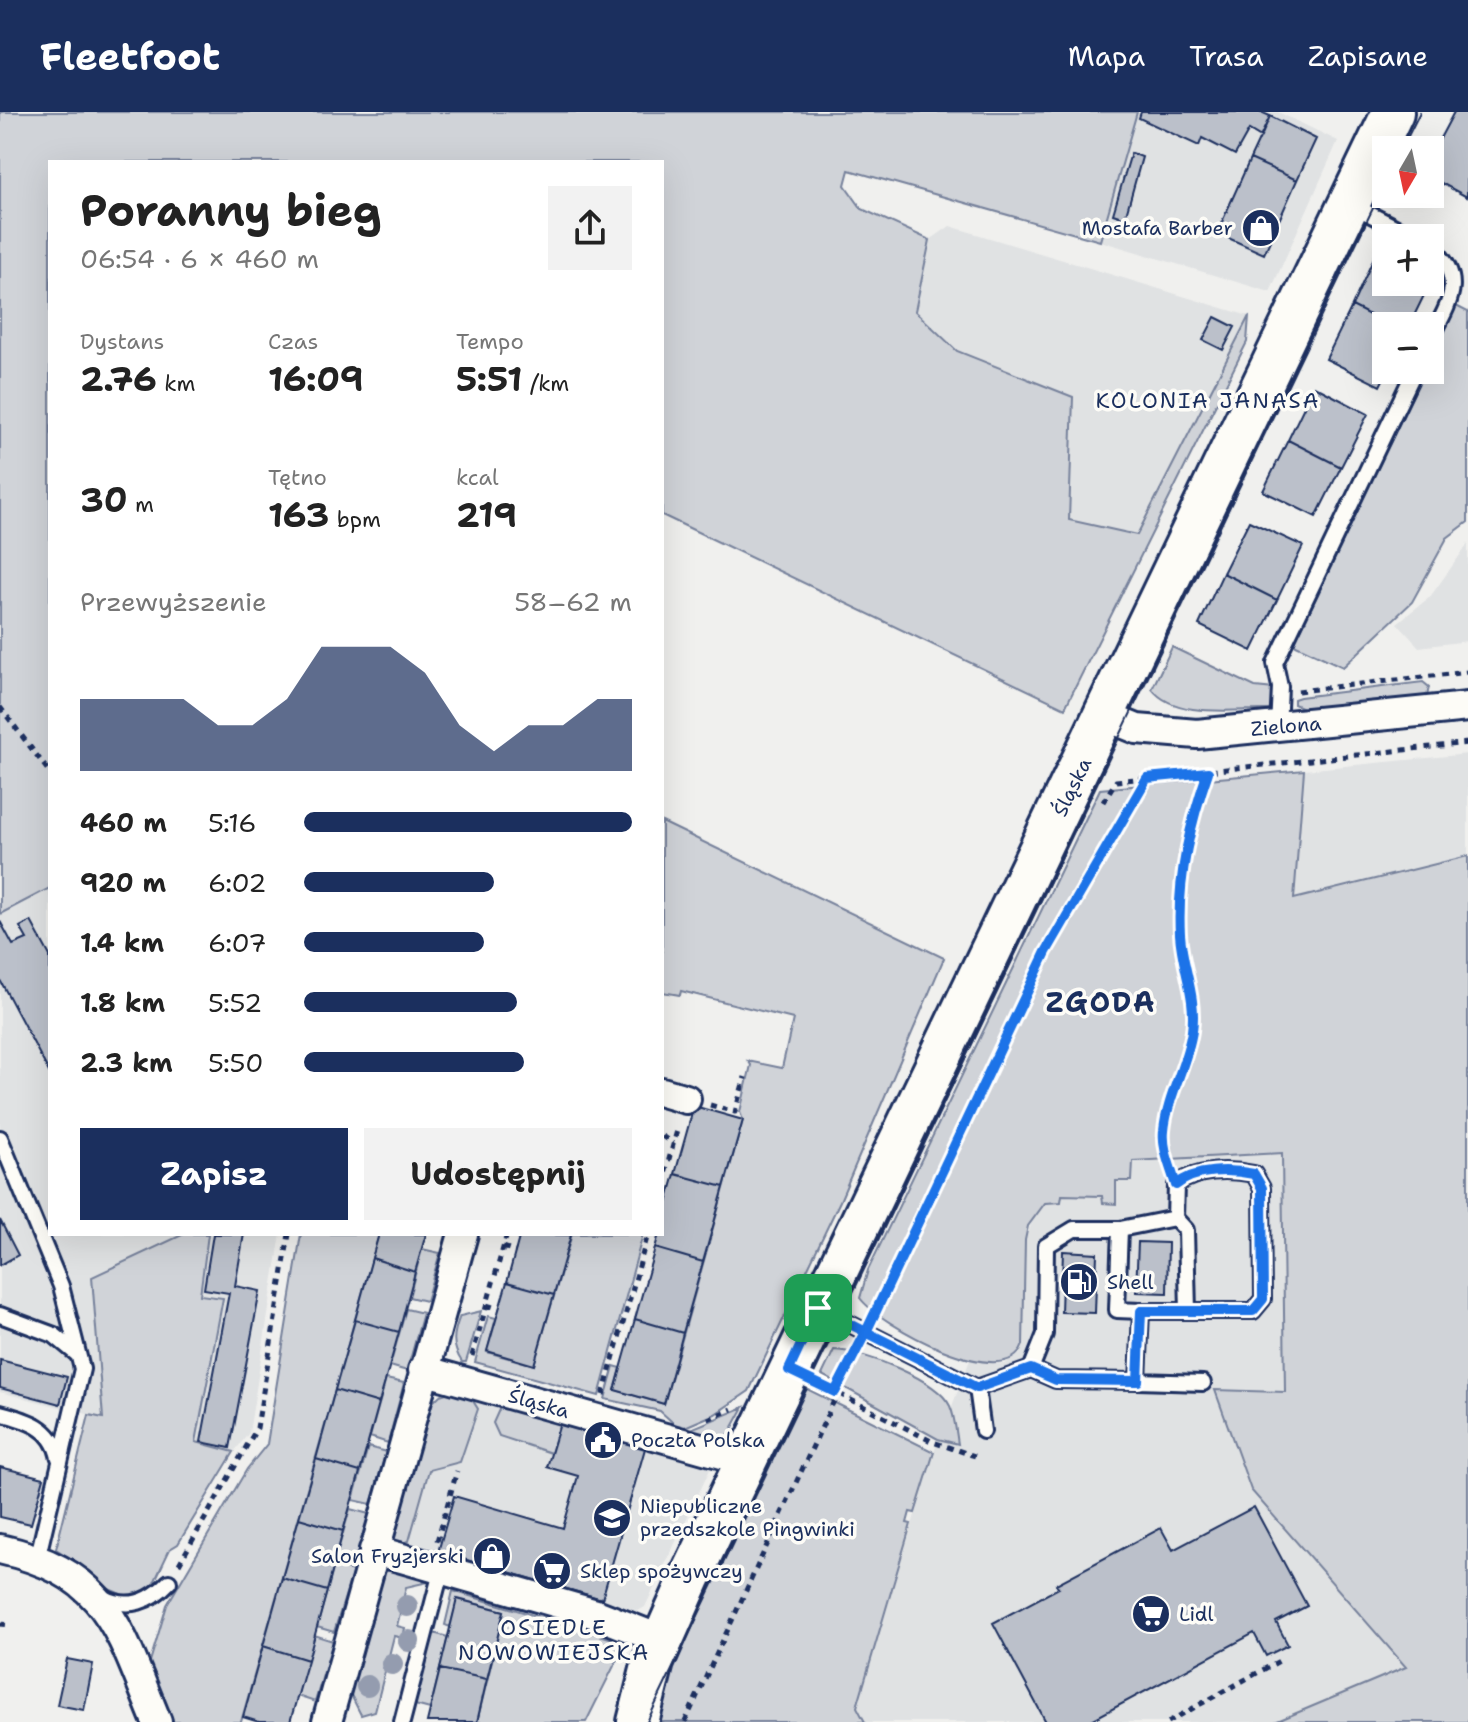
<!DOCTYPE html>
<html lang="pl">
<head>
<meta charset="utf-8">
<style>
  :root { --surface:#fff; --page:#f2f2f2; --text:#222; --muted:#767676; --accent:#1b2f5e }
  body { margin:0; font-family:"Shantell Sans",sans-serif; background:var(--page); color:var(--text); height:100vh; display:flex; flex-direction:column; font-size:30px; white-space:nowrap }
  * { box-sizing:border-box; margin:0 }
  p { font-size:26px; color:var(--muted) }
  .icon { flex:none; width:44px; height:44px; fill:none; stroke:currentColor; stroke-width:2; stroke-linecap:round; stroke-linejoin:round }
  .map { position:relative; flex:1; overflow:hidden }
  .drawer { position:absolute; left:48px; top:48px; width:616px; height:1076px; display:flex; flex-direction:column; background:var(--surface); border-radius:0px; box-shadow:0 8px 32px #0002 }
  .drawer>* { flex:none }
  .needle { width:52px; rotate:189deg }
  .buttons { position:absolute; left:1372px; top:24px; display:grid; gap:16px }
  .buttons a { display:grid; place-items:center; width:72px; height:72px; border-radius:0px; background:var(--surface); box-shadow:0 8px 32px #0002; font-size:40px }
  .pin { position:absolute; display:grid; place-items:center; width:68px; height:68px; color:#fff; margin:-34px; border-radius:16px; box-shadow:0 4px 12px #0006 }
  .round { display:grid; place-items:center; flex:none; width:84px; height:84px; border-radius:0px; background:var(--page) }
  .headline { display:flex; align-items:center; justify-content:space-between; height:136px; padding:0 32px }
  h1 { font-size:44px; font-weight:700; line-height:60px }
  .metrics { display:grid; grid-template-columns:repeat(3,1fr); gap:12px; height:136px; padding:8px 32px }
  .metrics div { display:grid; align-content:center }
  .metrics b { font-size:34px; font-weight:700 }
  .metrics small { font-size:22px; font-weight:400 }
  .metrics p { font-size:22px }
  .chart { height:224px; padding:16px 32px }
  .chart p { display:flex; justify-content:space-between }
  .chart svg { width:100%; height:144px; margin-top:8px; fill:var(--accent); opacity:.7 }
  .primary-button { display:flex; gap:16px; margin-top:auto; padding:16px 32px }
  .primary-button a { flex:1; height:92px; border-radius:0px; background:var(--accent); color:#fff; font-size:32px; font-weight:700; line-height:92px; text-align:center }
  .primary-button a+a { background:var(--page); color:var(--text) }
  ul { padding:0 32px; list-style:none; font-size:26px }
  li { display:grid; grid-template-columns:128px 96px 1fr; align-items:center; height:60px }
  li i { height:20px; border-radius:10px; background:var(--accent) }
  header { display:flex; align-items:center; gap:48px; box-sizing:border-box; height:112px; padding:0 40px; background:var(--accent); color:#fff }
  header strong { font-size:38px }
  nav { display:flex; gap:44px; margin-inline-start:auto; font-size:28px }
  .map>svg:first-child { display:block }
  .built { fill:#e0e2e3 }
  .green { fill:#d0d3d8; stroke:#76819b; stroke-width:2 }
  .building { fill:#bbc0ca; stroke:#1b2f5e; stroke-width:2 }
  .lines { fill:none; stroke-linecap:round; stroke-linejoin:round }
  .lane-casing { stroke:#1b2f5e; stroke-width:20 }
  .street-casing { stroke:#1b2f5e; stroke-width:34 }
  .secondary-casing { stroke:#1b2f5e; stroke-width:46 }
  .path { stroke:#1b2f5e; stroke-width:5; stroke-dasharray:6 6; stroke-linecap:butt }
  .lane { stroke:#fdfcf7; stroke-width:14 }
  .street { stroke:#fdfcf7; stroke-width:28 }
  .secondary { stroke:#fdfcf7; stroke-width:40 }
  .tram { stroke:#1b2f5e; stroke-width:2 }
  .tree { fill:#949caf }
  .route-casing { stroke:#fff; stroke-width:16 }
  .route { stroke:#1a73e8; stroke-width:10 }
  .labels { text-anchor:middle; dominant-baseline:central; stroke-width:7; stroke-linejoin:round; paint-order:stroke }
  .poi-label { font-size:20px; fill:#1b2f5e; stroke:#fdfcf7; text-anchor:start }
  .street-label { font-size:20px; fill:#1b2f5e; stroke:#fdfcf7 }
  .neighbourhood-label { font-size:22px; letter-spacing:2px; fill:#1b2f5e; stroke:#fdfcf7 }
  .district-label { font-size:28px; font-weight:bold; letter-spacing:2px; fill:#1b2f5e; stroke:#fdfcf7 }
</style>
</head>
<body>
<header>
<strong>Fleetfoot</strong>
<nav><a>Mapa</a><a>Trasa</a><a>Zapisane</a></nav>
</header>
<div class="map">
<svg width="1468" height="1610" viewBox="0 0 1468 1610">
  <rect width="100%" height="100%" fill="#f0f0ee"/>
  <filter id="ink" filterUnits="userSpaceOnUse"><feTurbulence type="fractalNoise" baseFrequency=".0125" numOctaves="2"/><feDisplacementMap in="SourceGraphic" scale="16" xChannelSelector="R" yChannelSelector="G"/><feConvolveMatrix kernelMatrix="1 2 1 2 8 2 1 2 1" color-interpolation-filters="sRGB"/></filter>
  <g filter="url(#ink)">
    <path class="built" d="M1137,0h141l60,29 -68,151 -170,-51z
      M950,114l299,90 -111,219 -69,-15 4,-123 -116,-46 -42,-40 15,-71z
      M1468,432v97l-49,6 -22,-24 33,-26z
      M1468,642v102l-175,43 11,-129z
      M50,776v346h134l-92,43 11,141 -103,-26v-478z
      M1282,1041l3,239 -70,-2 36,100 155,177 -131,55h-410l-8,-15 77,-255 36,-92 34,4 16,-10 3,-9 2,-105 10,-26 10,-11 16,-8 42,1 29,-35z
      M208,1122h73l-32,199 -15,19 -39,-10 28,-144 -23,-2z
      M455,1278l259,71 -69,146 -7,4 -240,-67 35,-144z"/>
    <path class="green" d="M0,0h1137l-37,129 -251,-71 -4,15 17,24 68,31 -15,71 42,40 116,46 -4,123 68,15 112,-219 -2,26 -182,366 -403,-193v-353h-612v726l-50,26z
      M1456,194l12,6v210l-21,16 -35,64 -69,65 -49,-23 131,-274h5v-10z
      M1172,535l83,40 19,2v17l-5,4c-34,-1 -94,9 -117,-21z
      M1423,570l6,5 -2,9 -122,13 -11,-5v-5l6,-2z
      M1304,658l-10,129 174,-43v866h-193l131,-55 -155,-177 -36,-100 70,2 -3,-239 -149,8 -1,20h-16v23l-13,-1 -1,-7 -40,-1 -1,7 -16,1 -17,23 -3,14 -2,105c-17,49 -143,-20 -163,-47l8,-28 232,-481z
      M1093,678l-26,56 -202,420 -3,-6 227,-468z
      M662,710l282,136 -104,243 -91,190 -34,23 -35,15 -20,-18 -55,-12 9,-33 7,2 -5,22 48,14 79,-284 -3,-8 11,-47 -3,-4 34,7 11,-49 -112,-28 -1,4 -18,-3z
      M184,1122h24l-8,61 23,3 -27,144 38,10 -56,92 -8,5 -19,40 -23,8 -24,-10 -22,-21 -26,-17 33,-134 14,3 -11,-141z
      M301,1122h78l-138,488h-71l-21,-57 18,-60 80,-136 20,-25z
      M572,1122h71l-44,162 -124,-34 13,-46 8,2 -9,34 47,13z
      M422,1137l18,4 -14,48 -17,-4z
      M406,1197l17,4 -16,58 -17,-5z
      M481,1199l-15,51h-4c-11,-17 -9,-28 -2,-46z
      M834,1238c29,1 103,29 116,56 5,11 6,26 8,38l-20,-5 -116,-64z
      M386,1267l18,4 -16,60 -18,-6z
      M801,1274l133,66 -19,61 -5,-1 -3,11 4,1 -54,183 8,15h-209l11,-46z
      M455,1278l13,3 10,16 -18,53 -31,8 -20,71 -11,3 -6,-5 37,-133 11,-11z
      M502,1291l59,17 -10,33 -52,-17 -6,-13z
      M744,1295l-17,31 -9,2 -32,-9z
      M368,1335l18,5 -15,52 -18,-4z
      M350,1397l19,5 -15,49 -18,-6z
      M334,1454l19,5 -19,61 -17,-5z
      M392,1455l35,10 1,5 -22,5 -3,13 9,3 -2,8 -9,-2 -4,17 8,2 -2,10 -9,-2 -19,75 -14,4 -11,-22 31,-111 3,-9z
      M453,1479l160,48 9,11 -36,72h-109l27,-111 -46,-12 -8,28 -5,-2z
      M433,1521l15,4 -18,72 -15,-4z
      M314,1523l19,6 -18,61 -18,-6z"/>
    <path class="building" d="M1141,0h120l9,4 -9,21 -12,-7 -14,25 -33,-17 -3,8 -60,-28z
      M1454,0h14l-1,85 -37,-20v-20z
      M1270,4l46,23 -19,41 -47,-21z
      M1131,41l11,4 -17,61 -12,-4z
      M1250,47l47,21 -33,74 -47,-21z
      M1376,141l10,5v24l45,-1 -22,45h-18l-39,-20z
      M1352,194l39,20h-5l2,44 -8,16 -54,-27z
      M1215,205l20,10 -12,23 -20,-10z
      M1314,274l54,28 -27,53 -53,-27z
      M1288,328l53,27 -25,50 -53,-26z
      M1249,409l54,25 -26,54 -54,-27z
      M1223,461l54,27 -25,51 -53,-26z
      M0,809l13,24 14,-6 -7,-12 11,-6 19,35v118l-50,-94z
      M694,994l49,14 -19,67 -49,-13z
      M675,1062l49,13 -21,75 -48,-14 4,-14h3v-13z
      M0,1108l18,35 -18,10z
      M213,1122h31l-9,52 25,5 -30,157 -29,-6 28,-149 -25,-4z
      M379,1122h47l-11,38 -43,-14z
      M520,1122l51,1 -17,60 -47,-13z
      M1138,1130l30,1 -1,50 -31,-1z
      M655,1136l48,14 -20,71 -48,-14z
      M1063,1139l34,2 -2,60 -34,-1z
      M372,1146l43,14 -16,60 -44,-12z
      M507,1170l47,13 -20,70 -47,-14z
      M635,1207l48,14 -19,71 -49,-14z
      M355,1208l44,12 -20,71 -44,-13z
      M0,1248l67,17 -7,27 -60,-16z
      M335,1278l44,13 -19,69 -44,-13z
      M561,1308l85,25 -44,154 -164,-47 16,-56 109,32 15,-52 -31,-9z
      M316,1347l44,13 -17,59 -44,-13z
      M0,1355l44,11 -13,46 -31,-7z
      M1254,1395l53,99 -31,16 12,23 -22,11 -12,-23 -166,89h-42l-53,-99 66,-35 -3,-4 105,-56 12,22z
      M299,1406l44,13 -16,60 -45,-13z
      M282,1466l45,13 -19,69 -45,-14z
      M457,1487l47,12 -17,68 -47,-10z
      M263,1534l45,14 -18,62h-31l-16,-5z
      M67,1547l26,5 -9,46 -27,-5z
      M440,1557l47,10 -10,43h-50z"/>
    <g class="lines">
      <g class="lane-casing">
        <path id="lane" d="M1352,93l64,33
          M1430,134c38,32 19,57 0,94
          M1278,616l2,-41 -5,-24 140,-293
          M0,1026l61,148 21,83 -45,191
          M1175,1106l11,12 2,81
          M1120,1117l55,-11 1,-33c20,-16 53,-16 78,-11l8,14 1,111 -10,12h-112
          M822,1198l155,78 6,43
          M0,1203l54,20 23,19
          M1138,1269l65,2
          M977,1276l54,-19 25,11 82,1 3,-70 -24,-1 3,-81h-46l-28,17 -1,88 -14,35
          M0,1301c27,7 53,14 59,45
          M103,1485c25,14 48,4 66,-15
          M402,1610l40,-154"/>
      </g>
      <g class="street-casing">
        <path id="street" d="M1105,604l32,13 60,5 271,-27
          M662,980l24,7
          M423,1258l324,91
          M0,1437c110,25 118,79 157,173
          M374,1438l222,64 66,26
          M327,1610l136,-488"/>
      </g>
      <g class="secondary-casing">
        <path id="secondary" d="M638,1610l15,-60 38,-86 702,-1464"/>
      </g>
      <path class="path" d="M1298,579l170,-19
        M0,595l50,66
        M1103,690l13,-21 352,-38
        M710,993l25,7 10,-35
        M662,1024l11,8
        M1170,1053c-15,-48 16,-89 22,-136 4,-32 -7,-58 -12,-90 -7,-53 11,-117 28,-167
        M662,1072l16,-57
        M503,1135l13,4
        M487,1193l12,4
        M875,1203l171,-363 101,-174
        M472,1244l35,-122
        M818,1271l115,59 42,14
        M603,1283l45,-161
        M708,1307l24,-10
        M437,1429l20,-70
        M179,1452l78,-136 32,-194
        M0,1512l10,1
        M685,1610l173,-373
        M1168,1610l111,-61"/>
      <use href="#lane" class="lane"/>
      <use href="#street" class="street"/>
      <use href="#secondary" class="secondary"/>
      <path class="tram" d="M1401,38l19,-38
        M647,1610l739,-1541"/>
    </g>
    <g class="tree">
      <circle cx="407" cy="1494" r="11"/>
      <circle cx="409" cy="1529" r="11"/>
      <circle cx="392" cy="1552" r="11"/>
      <circle cx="367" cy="1574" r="11"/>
    </g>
  </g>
  <g class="lines" filter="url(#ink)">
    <g class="route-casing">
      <path id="route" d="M818,1196l-29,62 46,22 31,-60 111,56 54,-19 25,11 82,1 3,-70h112l10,-12 -1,-111 -8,-14c-25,-5 -59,-5 -78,11 -5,-17 -14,-36 -12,-54 3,-34 23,-66 28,-100 5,-35 -10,-63 -12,-97 -3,-54 10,-111 28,-162l-61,6 -101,174 -180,380 -48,-24"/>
    </g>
    <use href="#route" class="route"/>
  </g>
  <defs>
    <g id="shop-disc" transform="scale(2)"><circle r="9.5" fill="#1b2f5e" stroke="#fdfcf7"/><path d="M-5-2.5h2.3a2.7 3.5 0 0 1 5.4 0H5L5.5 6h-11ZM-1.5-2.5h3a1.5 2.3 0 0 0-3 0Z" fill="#fff"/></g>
    <g id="fuel-disc" transform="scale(2)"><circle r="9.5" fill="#1b2f5e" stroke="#fdfcf7"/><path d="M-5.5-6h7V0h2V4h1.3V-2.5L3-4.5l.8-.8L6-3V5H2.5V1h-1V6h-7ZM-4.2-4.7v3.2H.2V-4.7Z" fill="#fff"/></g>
    <g id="civic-disc" transform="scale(2)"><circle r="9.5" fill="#1b2f5e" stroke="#fdfcf7"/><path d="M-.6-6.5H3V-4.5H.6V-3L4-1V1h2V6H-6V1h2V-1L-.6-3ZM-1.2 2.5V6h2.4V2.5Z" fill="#fff"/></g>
    <g id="school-disc" transform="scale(2)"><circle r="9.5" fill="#1b2f5e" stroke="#fdfcf7"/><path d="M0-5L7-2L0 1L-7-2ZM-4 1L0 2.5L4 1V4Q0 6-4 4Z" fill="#fff"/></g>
    <g id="supermarket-disc" transform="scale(2)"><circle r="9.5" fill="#1b2f5e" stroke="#fdfcf7"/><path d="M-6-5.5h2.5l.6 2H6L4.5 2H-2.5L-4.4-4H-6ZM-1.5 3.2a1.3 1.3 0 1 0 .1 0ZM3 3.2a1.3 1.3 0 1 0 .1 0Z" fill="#fff"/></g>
  </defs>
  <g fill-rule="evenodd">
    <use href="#shop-disc" x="1261" y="116"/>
    <use href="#fuel-disc" x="1079" y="1170"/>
    <use href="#civic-disc" x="603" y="1328"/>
    <use href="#school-disc" x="612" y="1406"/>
    <use href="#shop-disc" x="492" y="1444"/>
    <use href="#supermarket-disc" x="552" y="1459"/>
    <use href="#supermarket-disc" x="1151" y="1502"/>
  </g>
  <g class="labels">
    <g class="poi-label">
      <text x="1233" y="116" text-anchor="end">Mostafa Barber</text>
      <text x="1107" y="1170">Shell</text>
      <text x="631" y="1328">Poczta Polska</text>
      <text x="640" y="1394">Niepubliczne<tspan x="640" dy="23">przedszkole Pingwinki</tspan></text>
      <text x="464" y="1444" text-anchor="end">Salon Fryzjerski</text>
      <text x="580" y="1459">Sklep spożywczy</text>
      <text x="1179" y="1502">Lidl</text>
    </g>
    <g class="street-label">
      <text transform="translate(1286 614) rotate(-5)">Zielona</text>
      <text transform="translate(1072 675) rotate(-64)">Śląska</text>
      <text transform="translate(539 1291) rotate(16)">Śląska</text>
    </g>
    <g class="neighbourhood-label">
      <text x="1208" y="288">KOLONIA JANASA</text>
      <text x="554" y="1515">OSIEDLE<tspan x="554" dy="25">NOWOWIEJSKA</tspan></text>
    </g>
    <g class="district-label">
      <text x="1101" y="890">ZGODA</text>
    </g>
  </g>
</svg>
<div class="buttons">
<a><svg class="needle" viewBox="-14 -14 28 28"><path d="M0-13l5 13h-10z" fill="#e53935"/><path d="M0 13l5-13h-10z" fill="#767676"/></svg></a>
<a>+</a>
<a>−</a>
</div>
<div class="pin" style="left:818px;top:1196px;background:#1e9e55"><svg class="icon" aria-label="arrive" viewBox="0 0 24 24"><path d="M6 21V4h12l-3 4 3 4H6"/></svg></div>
<section class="drawer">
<div class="headline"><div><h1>Poranny bieg</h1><p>06:54 · 6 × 460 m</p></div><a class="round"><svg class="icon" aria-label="share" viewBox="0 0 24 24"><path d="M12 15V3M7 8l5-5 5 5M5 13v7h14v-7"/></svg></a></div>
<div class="metrics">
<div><p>Dystans</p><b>2.76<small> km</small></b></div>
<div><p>Czas</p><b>16:09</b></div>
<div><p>Tempo</p><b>5:51<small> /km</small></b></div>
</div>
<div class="metrics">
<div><b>30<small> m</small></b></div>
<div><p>Tętno</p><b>163<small> bpm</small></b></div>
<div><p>kcal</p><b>219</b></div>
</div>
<div class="chart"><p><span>Przewyższenie</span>58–62 m</p>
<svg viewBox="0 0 160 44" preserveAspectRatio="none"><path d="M0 44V22L10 22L20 22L30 22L40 30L50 30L60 22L70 6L80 6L90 6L100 14L110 30L120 38L130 30L140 30L150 22L160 22V44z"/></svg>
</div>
<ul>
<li><b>460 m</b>5:16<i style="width:100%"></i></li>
<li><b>920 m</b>6:02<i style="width:58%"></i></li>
<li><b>1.4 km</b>6:07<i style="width:55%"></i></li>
<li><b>1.8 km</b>5:52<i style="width:65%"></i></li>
<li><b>2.3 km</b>5:50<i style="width:67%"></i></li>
</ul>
<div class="primary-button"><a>Zapisz</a><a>Udostępnij</a></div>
</section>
</div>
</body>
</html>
